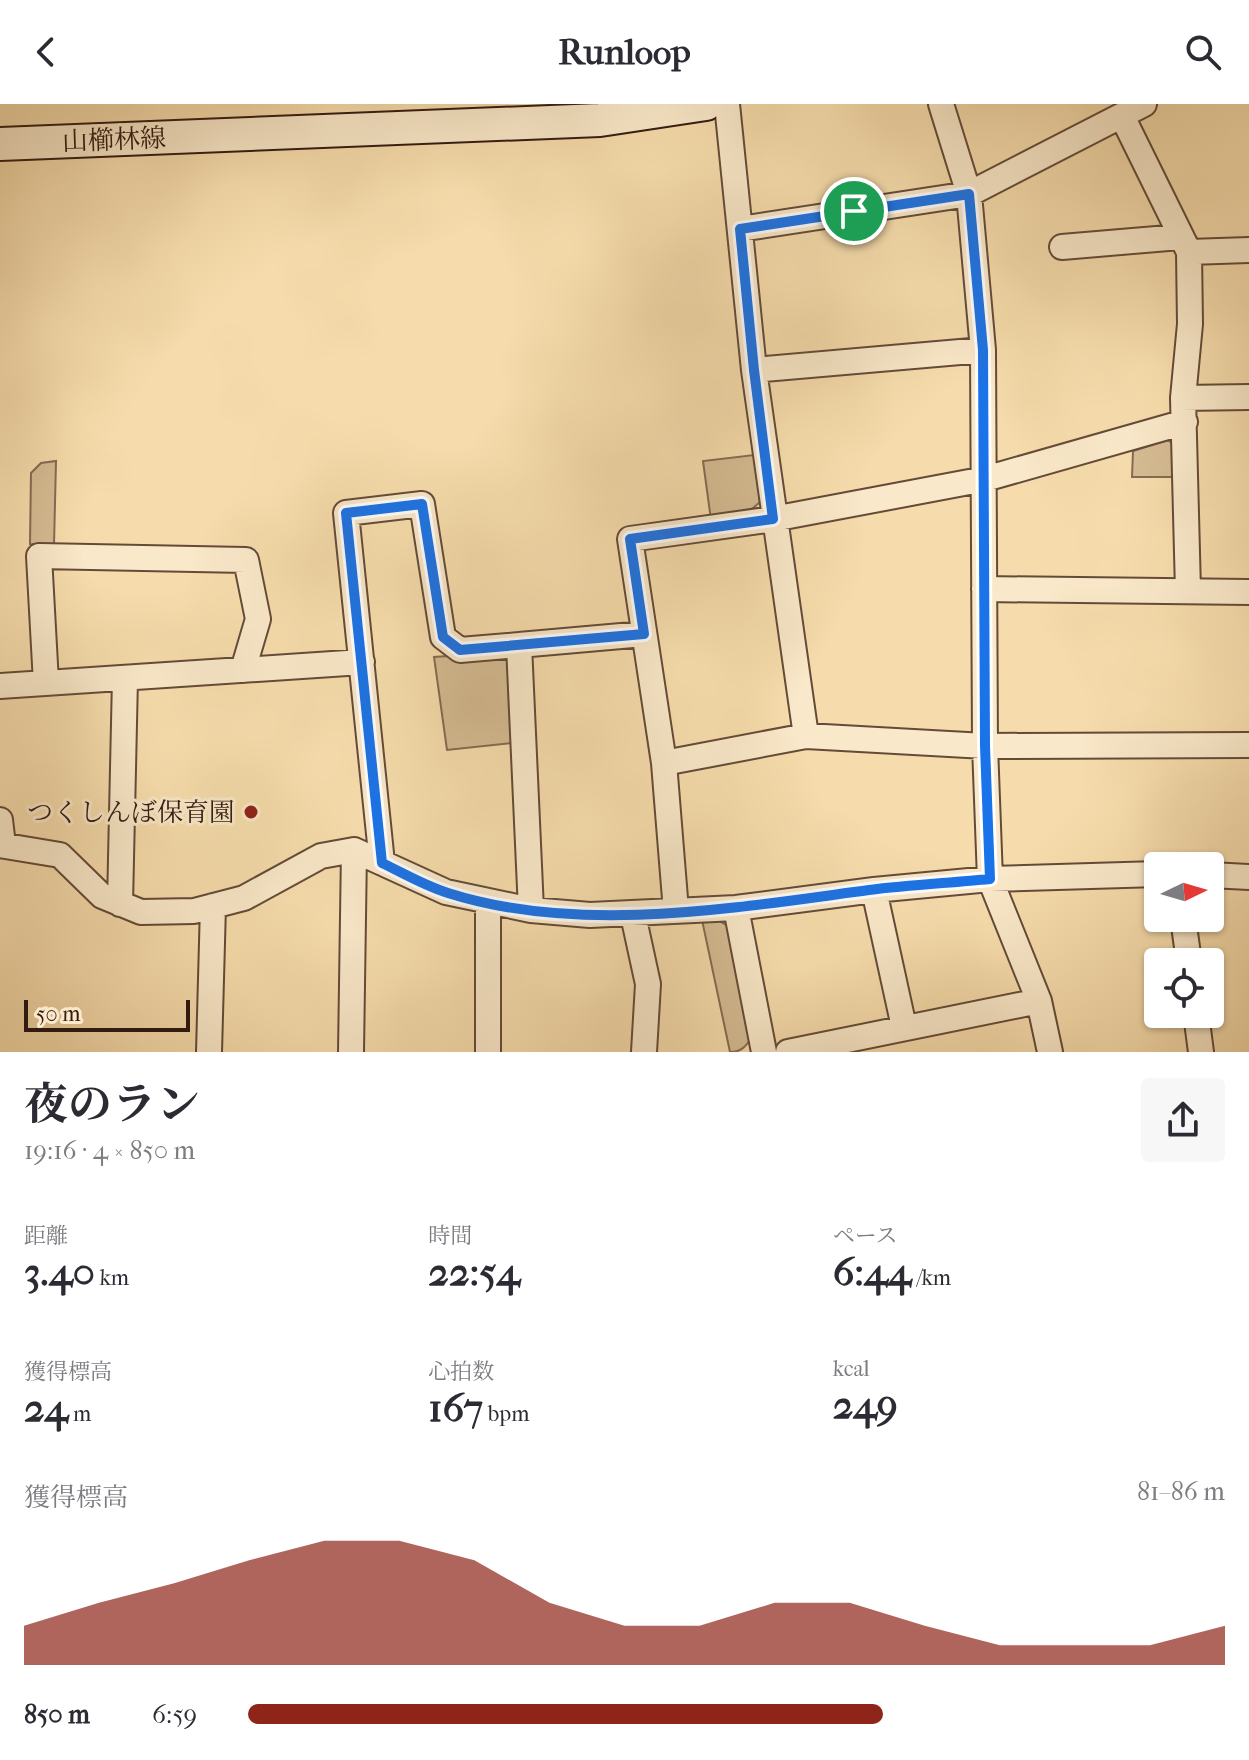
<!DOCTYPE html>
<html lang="ja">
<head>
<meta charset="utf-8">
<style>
  :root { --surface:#fff; --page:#f7f7f7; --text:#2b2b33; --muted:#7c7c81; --accent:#8f2418 }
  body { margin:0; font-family:"IM FELL French Canon","Noto Serif JP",serif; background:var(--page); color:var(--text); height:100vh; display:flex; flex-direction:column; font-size:30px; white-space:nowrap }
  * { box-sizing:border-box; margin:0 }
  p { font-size:26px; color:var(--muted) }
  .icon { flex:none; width:44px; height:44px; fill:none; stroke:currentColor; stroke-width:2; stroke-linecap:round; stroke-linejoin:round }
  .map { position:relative; height:948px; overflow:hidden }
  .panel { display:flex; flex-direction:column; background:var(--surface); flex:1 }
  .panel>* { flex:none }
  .needle { width:52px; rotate:85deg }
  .buttons { position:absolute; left:1144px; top:748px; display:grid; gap:16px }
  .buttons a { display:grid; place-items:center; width:80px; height:80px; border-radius:8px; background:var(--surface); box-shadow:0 2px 6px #0004; font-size:40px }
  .scale { position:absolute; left:24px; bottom:20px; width:166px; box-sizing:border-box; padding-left:8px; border:4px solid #331b11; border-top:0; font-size:22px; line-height:28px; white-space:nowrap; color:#331b11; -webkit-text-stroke:6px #f9e8c9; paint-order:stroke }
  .pin { position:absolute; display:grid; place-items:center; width:68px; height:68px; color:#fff; margin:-34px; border:4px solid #fff; border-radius:50%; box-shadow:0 2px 8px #0007 }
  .round { display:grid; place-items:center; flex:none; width:84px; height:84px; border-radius:8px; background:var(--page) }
  .summary { display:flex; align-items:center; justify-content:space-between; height:136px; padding:0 24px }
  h1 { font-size:44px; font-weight:700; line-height:60px }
  .figures { display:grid; grid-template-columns:repeat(3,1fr); gap:12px; height:136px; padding:8px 24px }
  .figures div { display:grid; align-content:center }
  .figures b { font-size:40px; font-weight:700 }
  .figures small { font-size:22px; font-weight:400 }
  .figures p { font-size:22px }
  .chart { height:224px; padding:16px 24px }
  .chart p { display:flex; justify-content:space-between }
  .chart svg { width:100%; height:144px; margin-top:8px; fill:var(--accent); opacity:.7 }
  ul { padding:0 24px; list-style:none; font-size:26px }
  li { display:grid; grid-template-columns:128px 96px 1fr; align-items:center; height:60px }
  li i { height:20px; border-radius:10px; background:var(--accent) }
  header { display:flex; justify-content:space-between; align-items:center; height:104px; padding:0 24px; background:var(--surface); font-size:36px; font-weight:700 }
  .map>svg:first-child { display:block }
  .green { fill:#d5bb92; stroke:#846b52; stroke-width:2 }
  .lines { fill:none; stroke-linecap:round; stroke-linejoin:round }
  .minor-casing { stroke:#644b38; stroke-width:28 }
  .secondary-casing { stroke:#331b11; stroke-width:36 }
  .minor { stroke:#f9e8c9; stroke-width:24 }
  .secondary { stroke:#f9e8c9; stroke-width:32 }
  .route-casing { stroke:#fff; stroke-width:16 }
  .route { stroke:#1a73e8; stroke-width:10 }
  .poi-dot { fill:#8f2418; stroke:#f9e8c9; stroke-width:3 }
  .labels { text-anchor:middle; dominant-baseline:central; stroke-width:6; stroke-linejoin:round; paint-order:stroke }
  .street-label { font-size:26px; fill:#331b11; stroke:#f9e8c9 }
  .poi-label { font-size:26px; fill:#331b11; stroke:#f9e8c9; text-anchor:end }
</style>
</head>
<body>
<header><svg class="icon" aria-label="back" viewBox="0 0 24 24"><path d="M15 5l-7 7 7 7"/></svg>Runloop<svg class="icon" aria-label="search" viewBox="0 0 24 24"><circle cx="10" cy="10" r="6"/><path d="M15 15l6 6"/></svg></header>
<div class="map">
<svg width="1249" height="948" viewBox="0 0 1249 948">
  <rect width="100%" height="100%" fill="#f6dcac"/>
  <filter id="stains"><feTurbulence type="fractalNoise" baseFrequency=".0025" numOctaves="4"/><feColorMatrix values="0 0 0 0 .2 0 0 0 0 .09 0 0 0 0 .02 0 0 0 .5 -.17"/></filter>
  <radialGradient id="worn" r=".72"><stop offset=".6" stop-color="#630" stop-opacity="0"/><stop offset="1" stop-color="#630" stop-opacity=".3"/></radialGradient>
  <path class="green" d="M1168,336l10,8 -1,29h-45l1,-26z
    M754,351l6,47 -15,13 -34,5 -8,-59z
    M56,357l-2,84 -24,-1 1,-71 10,-10z
    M496,549l13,9 4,81 -66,7 -13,-93z
    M716,815l15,9 22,108c-7,10 -11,16 -23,16l-28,-132z"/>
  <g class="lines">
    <g class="minor-casing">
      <path id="minor" d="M727,0l27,266 52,366
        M941,0l28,90 14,156 2,396 5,133 49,122 11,51
        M1122,12l67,136 1,72 -7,74 5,193
        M740,125l229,-35 175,-90
        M1062,143l118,-10
        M1189,148l60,-2
        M754,266l229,-20
        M1183,294l66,-1
        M1185,318l-200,57 -212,40 -143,20 34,224 142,-27 179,10 264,-1
        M984,485l265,3
        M46,579l-7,-127 207,4 12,59 -15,51
        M0,582l362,-24
        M664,659l12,148
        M0,716l3,25
        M0,741l60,10 42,41 39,16 53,-1 50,-13 77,-42 33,-6 92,42 85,18 59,5 146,-7 138,-18 116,-11 168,-5
        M382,759l-36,-350 76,-9 21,133 17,13 59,-5
        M1210,771l39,2
        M874,786l30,137
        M488,799v149
        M120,800l5,-226
        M736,804l28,144
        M531,806l-12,-265 125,-11
        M633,811l15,69 -4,68
        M1183,814l6,44
        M1196,910l5,38
        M209,948l4,-146
        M351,948l3,-202
        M788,948l251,-51"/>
    </g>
    <g class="secondary-casing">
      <path id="secondary" d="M0,40l600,-24 106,-16"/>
    </g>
    <use href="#minor" class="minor"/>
    <use href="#secondary" class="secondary"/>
  </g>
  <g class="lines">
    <g class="route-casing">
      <path id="route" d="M969,90l14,156 2,396 5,133c-41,4 -81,6 -121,11 -135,18 -289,45 -421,3 -23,-7 -45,-20 -66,-30l-36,-350 76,-9 21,133 17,13 184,-16 -14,-95 143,-20 -19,-149 -14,-141z"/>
    </g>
    <use href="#route" class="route"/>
  </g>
  <circle class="poi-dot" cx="251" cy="708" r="8"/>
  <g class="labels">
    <g class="street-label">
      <text transform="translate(114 36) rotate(-2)">山櫛林線</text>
    </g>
    <g class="poi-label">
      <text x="235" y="708">つくしんぼ保育園</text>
    </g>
  </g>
  <rect width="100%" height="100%" filter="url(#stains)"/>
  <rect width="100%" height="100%" fill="url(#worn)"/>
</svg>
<div class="buttons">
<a><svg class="needle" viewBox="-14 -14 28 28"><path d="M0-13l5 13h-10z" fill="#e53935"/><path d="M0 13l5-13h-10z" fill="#7c7c81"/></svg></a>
<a><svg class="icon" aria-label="locate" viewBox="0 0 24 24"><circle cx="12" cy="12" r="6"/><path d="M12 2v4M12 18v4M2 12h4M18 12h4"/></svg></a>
</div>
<div class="scale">50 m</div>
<div class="pin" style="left:854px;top:107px;background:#1e9e55"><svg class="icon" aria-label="arrive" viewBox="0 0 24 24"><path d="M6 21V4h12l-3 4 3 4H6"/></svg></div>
</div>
<section class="panel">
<div class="summary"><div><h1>夜のラン</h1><p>19:16 · 4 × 850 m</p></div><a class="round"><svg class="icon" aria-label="share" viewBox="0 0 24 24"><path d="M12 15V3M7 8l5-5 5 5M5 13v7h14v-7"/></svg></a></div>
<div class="figures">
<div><p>距離</p><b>3.40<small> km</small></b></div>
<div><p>時間</p><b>22:54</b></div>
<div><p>ペース</p><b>6:44<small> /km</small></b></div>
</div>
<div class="figures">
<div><p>獲得標高</p><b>24<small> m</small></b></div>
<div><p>心拍数</p><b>167<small> bpm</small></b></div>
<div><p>kcal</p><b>249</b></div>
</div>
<div class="chart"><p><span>獲得標高</span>81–86 m</p>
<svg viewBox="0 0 160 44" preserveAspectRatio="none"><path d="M0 44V32L10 25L20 19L30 12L40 6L50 6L60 12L70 25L80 32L90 32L100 25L110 25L120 32L130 38L140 38L150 38L160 32V44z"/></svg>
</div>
<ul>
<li><b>850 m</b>6:59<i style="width:65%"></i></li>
</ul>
</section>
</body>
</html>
